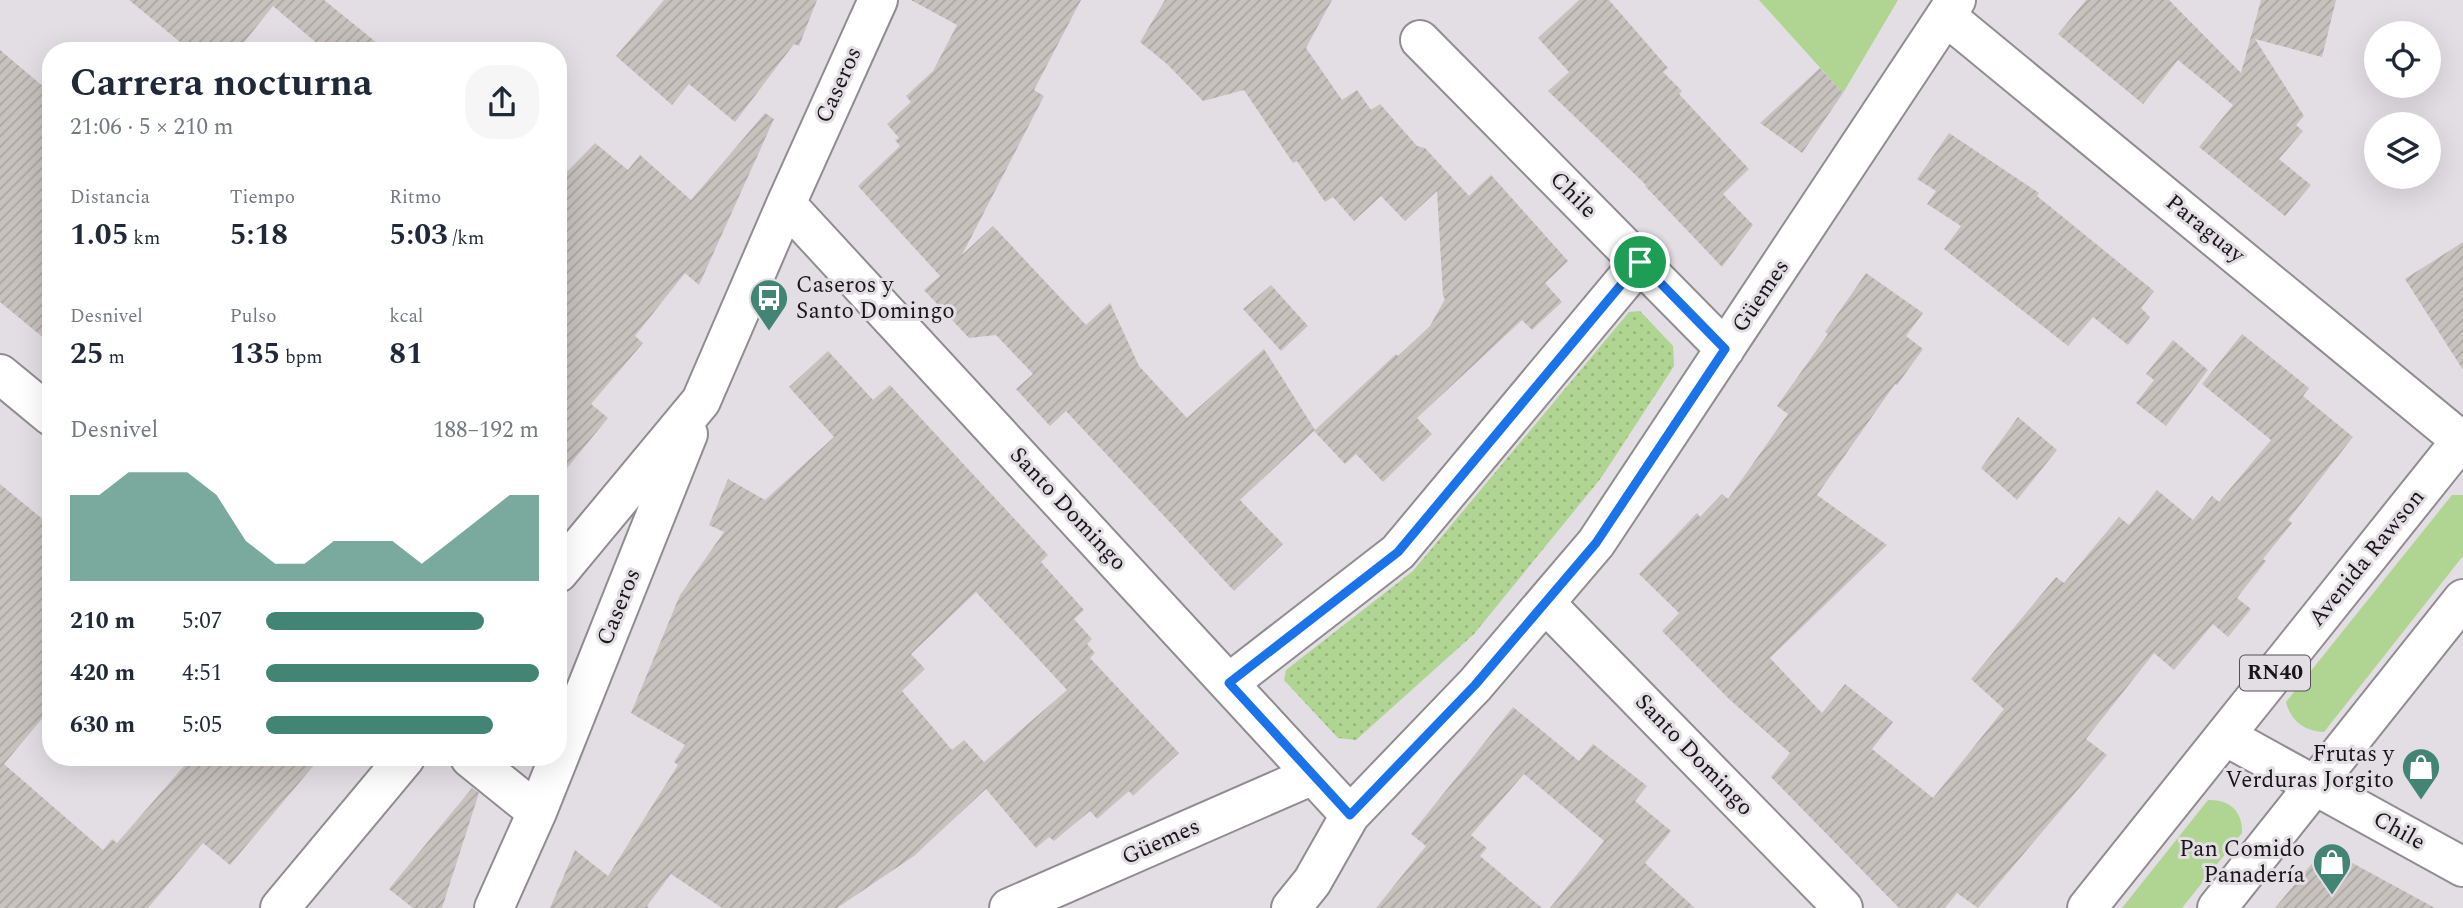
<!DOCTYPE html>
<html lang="es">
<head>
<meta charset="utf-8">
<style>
  :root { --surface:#fff; --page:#f6f6f7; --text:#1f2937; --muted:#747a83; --accent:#438575 }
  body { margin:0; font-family:Spectral,serif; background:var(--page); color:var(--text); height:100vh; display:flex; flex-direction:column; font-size:26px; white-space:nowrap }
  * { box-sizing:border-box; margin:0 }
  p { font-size:23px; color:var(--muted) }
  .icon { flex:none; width:38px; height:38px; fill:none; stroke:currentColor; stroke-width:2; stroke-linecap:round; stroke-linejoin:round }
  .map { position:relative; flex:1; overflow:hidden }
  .sheet { position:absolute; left:42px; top:42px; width:525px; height:724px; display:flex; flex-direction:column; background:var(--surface); border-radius:28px; box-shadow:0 7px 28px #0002 }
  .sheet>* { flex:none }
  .buttons { position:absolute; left:2364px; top:21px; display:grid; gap:14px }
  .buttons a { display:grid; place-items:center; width:77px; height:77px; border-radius:50%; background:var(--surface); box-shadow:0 7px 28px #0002; font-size:35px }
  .pin { position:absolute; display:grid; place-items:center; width:60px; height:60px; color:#fff; margin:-30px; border:4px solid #fff; border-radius:50%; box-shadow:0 2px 7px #0007 }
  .round { display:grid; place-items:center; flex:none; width:74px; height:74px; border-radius:28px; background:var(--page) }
  .headline { display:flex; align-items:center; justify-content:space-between; height:119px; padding:0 28px }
  h1 { font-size:38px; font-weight:700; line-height:52px }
  .stats { display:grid; grid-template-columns:repeat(3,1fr); gap:10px; height:119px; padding:7px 28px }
  .stats div { display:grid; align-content:center }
  .stats b { font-size:30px; font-weight:700 }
  .stats small { font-size:19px; font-weight:400 }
  .stats p { font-size:19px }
  .chart { height:196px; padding:14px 28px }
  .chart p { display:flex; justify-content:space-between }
  .chart svg { width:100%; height:126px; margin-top:7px; fill:var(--accent); opacity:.7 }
  ul { padding:0 28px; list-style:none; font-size:23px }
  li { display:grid; grid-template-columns:112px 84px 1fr; align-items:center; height:52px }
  li i { height:18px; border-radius:9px; background:var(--accent) }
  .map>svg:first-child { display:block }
  .grass { fill:#b0d491 }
  .park { fill:url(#park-dots) }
  .building { fill:url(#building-hatch); fill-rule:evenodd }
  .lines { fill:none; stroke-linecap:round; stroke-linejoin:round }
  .minor-casing { stroke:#918c91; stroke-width:42 }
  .primary-casing { stroke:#918c91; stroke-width:42 }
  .minor { stroke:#fff; stroke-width:38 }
  .primary { stroke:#fff; stroke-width:38 }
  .route-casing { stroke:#fff; stroke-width:14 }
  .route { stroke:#1a73e8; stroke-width:9 }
  .labels { text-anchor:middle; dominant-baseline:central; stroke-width:6; stroke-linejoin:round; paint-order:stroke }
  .shield { fill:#e2dee3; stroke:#555255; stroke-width:2 }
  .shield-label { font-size:21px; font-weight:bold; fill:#181618 }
  .street-label { font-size:23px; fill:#181618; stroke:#e2dee3 }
  .poi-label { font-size:23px; fill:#181618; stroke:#e2dee3; text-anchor:end }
</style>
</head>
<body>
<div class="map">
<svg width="2463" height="908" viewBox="0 0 2463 908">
  <defs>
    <pattern id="park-dots" width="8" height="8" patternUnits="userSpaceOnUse" patternTransform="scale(1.75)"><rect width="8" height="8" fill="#b0d491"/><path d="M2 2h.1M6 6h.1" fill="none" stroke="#97b57c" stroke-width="1.8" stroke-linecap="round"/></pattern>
    <pattern id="building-hatch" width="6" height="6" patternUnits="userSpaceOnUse" patternTransform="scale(1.75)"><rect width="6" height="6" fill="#c8c2bf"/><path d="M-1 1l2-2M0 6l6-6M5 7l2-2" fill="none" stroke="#aba6a3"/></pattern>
  </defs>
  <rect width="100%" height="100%" fill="#e2dee3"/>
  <path class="grass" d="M1759,0h139l-55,93z
    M2452,495h11v61l-139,176c-20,-1 -33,-11 -38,-30z
    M2208,800c21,-1 35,11 34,33l-60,75h-60z"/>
  <path class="park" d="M1640,311l33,35 1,20 -73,112 -127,156 -118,106 -18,-2 -54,-58 2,-10 127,-99 216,-259z"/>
  <path class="building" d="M129,0h195l63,51h-61l-53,-45 -36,45h-46z
    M664,0h153l-18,46 -5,-2 -59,78 -46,-38 -17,21 -56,-49z
    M911,0h170l-47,90 10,6 -82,159 31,-29 93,99 24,-22 29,63 48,52 77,-69 51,81 -75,70 43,44 -49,47 -168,-180 -16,15 -34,-37 17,-15 -37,-39 -27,3 -45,-48 16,-14 -82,-90 42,-40 -5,-6 4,-2 -12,-14 24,-22 -5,-6 27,-25 24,-46z
    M1165,0h167l-26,48 36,52 15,-10 14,20 9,-6 37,42 8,2 44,48 22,-21 77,86 -23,22 17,19 -30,28 -10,-10 -105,98 15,16 -49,48 -27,-28 -11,10 -31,-33 82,-77 2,2 32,-30 15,-27 -2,-3 -6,-105 -32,30 -24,-25 -27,25 -21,-24 -8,5 -28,-41 -4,2 -49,-73 -41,11 -36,-37 -27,-22z
    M1579,0h30l59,68 -5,4 19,19 -3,3 70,75 -26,25 30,31 -31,42 -77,-81 1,-1 -98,-94 21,-19 -31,-34z
    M2086,0h83l72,73 20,-73h75l-14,57 -67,-18 49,77 -8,9 7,6 -24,28 32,26 -26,31 -86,-69 34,-42 -55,-45 -35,44 -85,-70z
    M0,50l51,43v251l-51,-42z
    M1820,68l23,25 -41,60 -42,-30z
    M765,113l9,6 -75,166 -14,-12 -50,63 8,7 -52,61 17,14 -50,61v-298l37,-38 33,27 12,-15 51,45z
    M1949,133l90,60 -2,3 117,95 -13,17 9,9 -22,28 -35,-28 -25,29 -124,-97 17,-23 -34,-22 9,-13 -19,-12z
    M2463,242v128l-58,-91z
    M1866,273l57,40 -17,23 17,13 -26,36 -2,-1 -78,111 70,50 -117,113 52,55 23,-29 48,38 -21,27 61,49 71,-89 -33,-30 85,-102 8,6 55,-66 10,8 28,-35 36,30 19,-24 7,6 52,-62 -69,-56 40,-50 67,54 -6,8 50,41 -65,83 4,3 -29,36 3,2 -29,37 14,11 -23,28 -15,-13 -39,46 -20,-17 -68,86 21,16 -129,153 -21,-15 -12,15h-46l-128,-131 19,-24 -61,-54 -67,-68 17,-18 -40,-39 58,-61 3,4 22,-23 6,5 60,-85 -11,-8 51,-72 -3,-2z
    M1271,285l37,41 -27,25 -38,-42z
    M2173,340l35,30 -42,56 -30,-23 18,-23 -8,-6z
    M828,351l45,49 17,-15 158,170 -7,7 43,48 -10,9 18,20 -5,5 8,9 -5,5 89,95 -46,43 -4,-5 -32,28 -7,-8 -36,30 -5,-4 -13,11 -50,-59 -72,67 -77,52h-115l-51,-34 -24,32 2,2h-99l25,-58 33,26 70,-111 -4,-3 11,-17 -54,-32 49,-118 44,-63 -15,-7 19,-46 37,21 69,-63 -45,-50zM976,592l91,98 -83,72 -20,-22 -12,10 -50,-59 23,-22 -14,-15z
    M2018,417l39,33 -40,50 -36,-32z
    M0,484l51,42v182l-47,56 99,86 9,-11 5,4 74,-85h129l-90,107 -27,-22 -55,65h-148z
    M1513,707l66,54 14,-17 54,42 -12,15 36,30 -26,32 50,45h-145l54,-67 -80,-67 -53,61 16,13 -7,8 62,52h-166l50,-62 -15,-12z
    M472,788l7,5 -37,115h-29l-24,-19z
    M2319,855l20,10 6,-6 90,49h-160z"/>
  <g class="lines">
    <g class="minor-casing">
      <path id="minor" d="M1947,17l516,425
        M1420,40l305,309
        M786,204l564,611
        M0,374l51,42
        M558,573l143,-172 85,-197 92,-204
        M1545,603l298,305
        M1229,683l169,-131 242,-290
        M2225,736l238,131
        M470,758l67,54
        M280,908l125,-150
        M494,908l43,-96 151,-378
        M1009,908l304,-133
        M1291,908l21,-26 38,-67 125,-130 121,-142 360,-543"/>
    </g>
    <g class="primary-casing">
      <path id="primary" d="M2087,908l376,-470
        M2217,908l246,-309"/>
    </g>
    <use href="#minor" class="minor"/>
    <use href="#primary" class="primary"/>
  </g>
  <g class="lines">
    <g class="route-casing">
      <path id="route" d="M1640,262l85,87 -129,194 -121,142 -125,130 -121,-132 169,-131z"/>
    </g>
    <use href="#route" class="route"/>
  </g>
  <defs>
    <g id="bus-pin" transform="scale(2.0125)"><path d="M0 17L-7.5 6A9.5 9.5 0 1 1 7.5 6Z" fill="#438575" stroke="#e2dee3"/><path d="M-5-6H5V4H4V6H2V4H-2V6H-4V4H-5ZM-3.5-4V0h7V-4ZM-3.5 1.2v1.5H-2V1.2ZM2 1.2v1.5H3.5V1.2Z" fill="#fff"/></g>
    <g id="shop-pin" transform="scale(2.0125)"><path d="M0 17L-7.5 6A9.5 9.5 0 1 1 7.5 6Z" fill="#438575" stroke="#e2dee3"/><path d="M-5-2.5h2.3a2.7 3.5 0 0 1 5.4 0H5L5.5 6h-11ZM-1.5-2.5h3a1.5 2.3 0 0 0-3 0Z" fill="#fff"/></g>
  </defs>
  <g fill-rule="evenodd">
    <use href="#bus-pin" x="769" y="298"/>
    <use href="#shop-pin" x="2421" y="767"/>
    <use href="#shop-pin" x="2332" y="862"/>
  </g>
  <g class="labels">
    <rect class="shield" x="2240" y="655.5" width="70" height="35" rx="5"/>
    <g class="shield-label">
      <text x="2275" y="673">RN40</text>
    </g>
    <g class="street-label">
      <text transform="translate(839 85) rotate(-66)">Caseros</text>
      <text transform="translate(1573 195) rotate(45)">Chile</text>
      <text transform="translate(2205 229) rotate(39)">Paraguay</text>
      <text transform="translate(1761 296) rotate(-56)">Güemes</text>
      <text transform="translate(1068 509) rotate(47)">Santo Domingo</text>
      <text transform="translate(2367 558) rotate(-51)">Avenida Rawson</text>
      <text transform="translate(619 607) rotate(-68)">Caseros</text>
      <text transform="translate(1694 755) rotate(46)">Santo Domingo</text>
      <text transform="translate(2399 831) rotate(29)">Chile</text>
      <text transform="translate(1161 842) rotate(-24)">Güemes</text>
    </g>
    <g class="poi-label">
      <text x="796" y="285" text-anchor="start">Caseros y<tspan x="796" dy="26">Santo Domingo</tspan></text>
      <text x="2394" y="754">Frutas y<tspan x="2394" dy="26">Verduras Jorgito</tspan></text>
      <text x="2305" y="849">Pan Comido<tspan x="2305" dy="26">Panadería</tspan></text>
    </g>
  </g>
</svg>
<div class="buttons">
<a><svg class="icon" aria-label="locate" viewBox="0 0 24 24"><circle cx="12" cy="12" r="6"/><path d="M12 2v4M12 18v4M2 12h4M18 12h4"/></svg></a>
<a><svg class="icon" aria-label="layers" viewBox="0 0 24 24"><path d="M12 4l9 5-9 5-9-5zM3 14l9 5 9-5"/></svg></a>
</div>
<div class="pin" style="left:1640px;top:262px;background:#1e9e55"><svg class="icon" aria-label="arrive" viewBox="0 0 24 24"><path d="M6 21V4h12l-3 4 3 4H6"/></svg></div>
<section class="sheet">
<div class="headline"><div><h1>Carrera nocturna</h1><p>21:06 · 5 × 210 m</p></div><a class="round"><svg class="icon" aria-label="share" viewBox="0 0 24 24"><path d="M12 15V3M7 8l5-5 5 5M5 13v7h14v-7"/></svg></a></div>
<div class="stats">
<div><p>Distancia</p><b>1.05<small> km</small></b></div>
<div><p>Tiempo</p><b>5:18</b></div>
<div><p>Ritmo</p><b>5:03<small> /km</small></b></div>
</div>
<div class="stats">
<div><p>Desnivel</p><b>25<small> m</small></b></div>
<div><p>Pulso</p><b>135<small> bpm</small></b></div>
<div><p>kcal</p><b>81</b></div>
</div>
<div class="chart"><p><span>Desnivel</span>188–192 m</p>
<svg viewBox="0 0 160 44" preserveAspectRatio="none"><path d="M0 44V14L10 14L20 6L30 6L40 6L50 14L60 30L70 38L80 38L90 30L100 30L110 30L120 38L130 30L140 22L150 14L160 14V44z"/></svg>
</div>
<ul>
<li><b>210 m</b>5:07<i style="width:80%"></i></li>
<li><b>420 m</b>4:51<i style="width:100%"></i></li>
<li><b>630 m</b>5:05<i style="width:83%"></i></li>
</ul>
</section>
</div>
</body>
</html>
